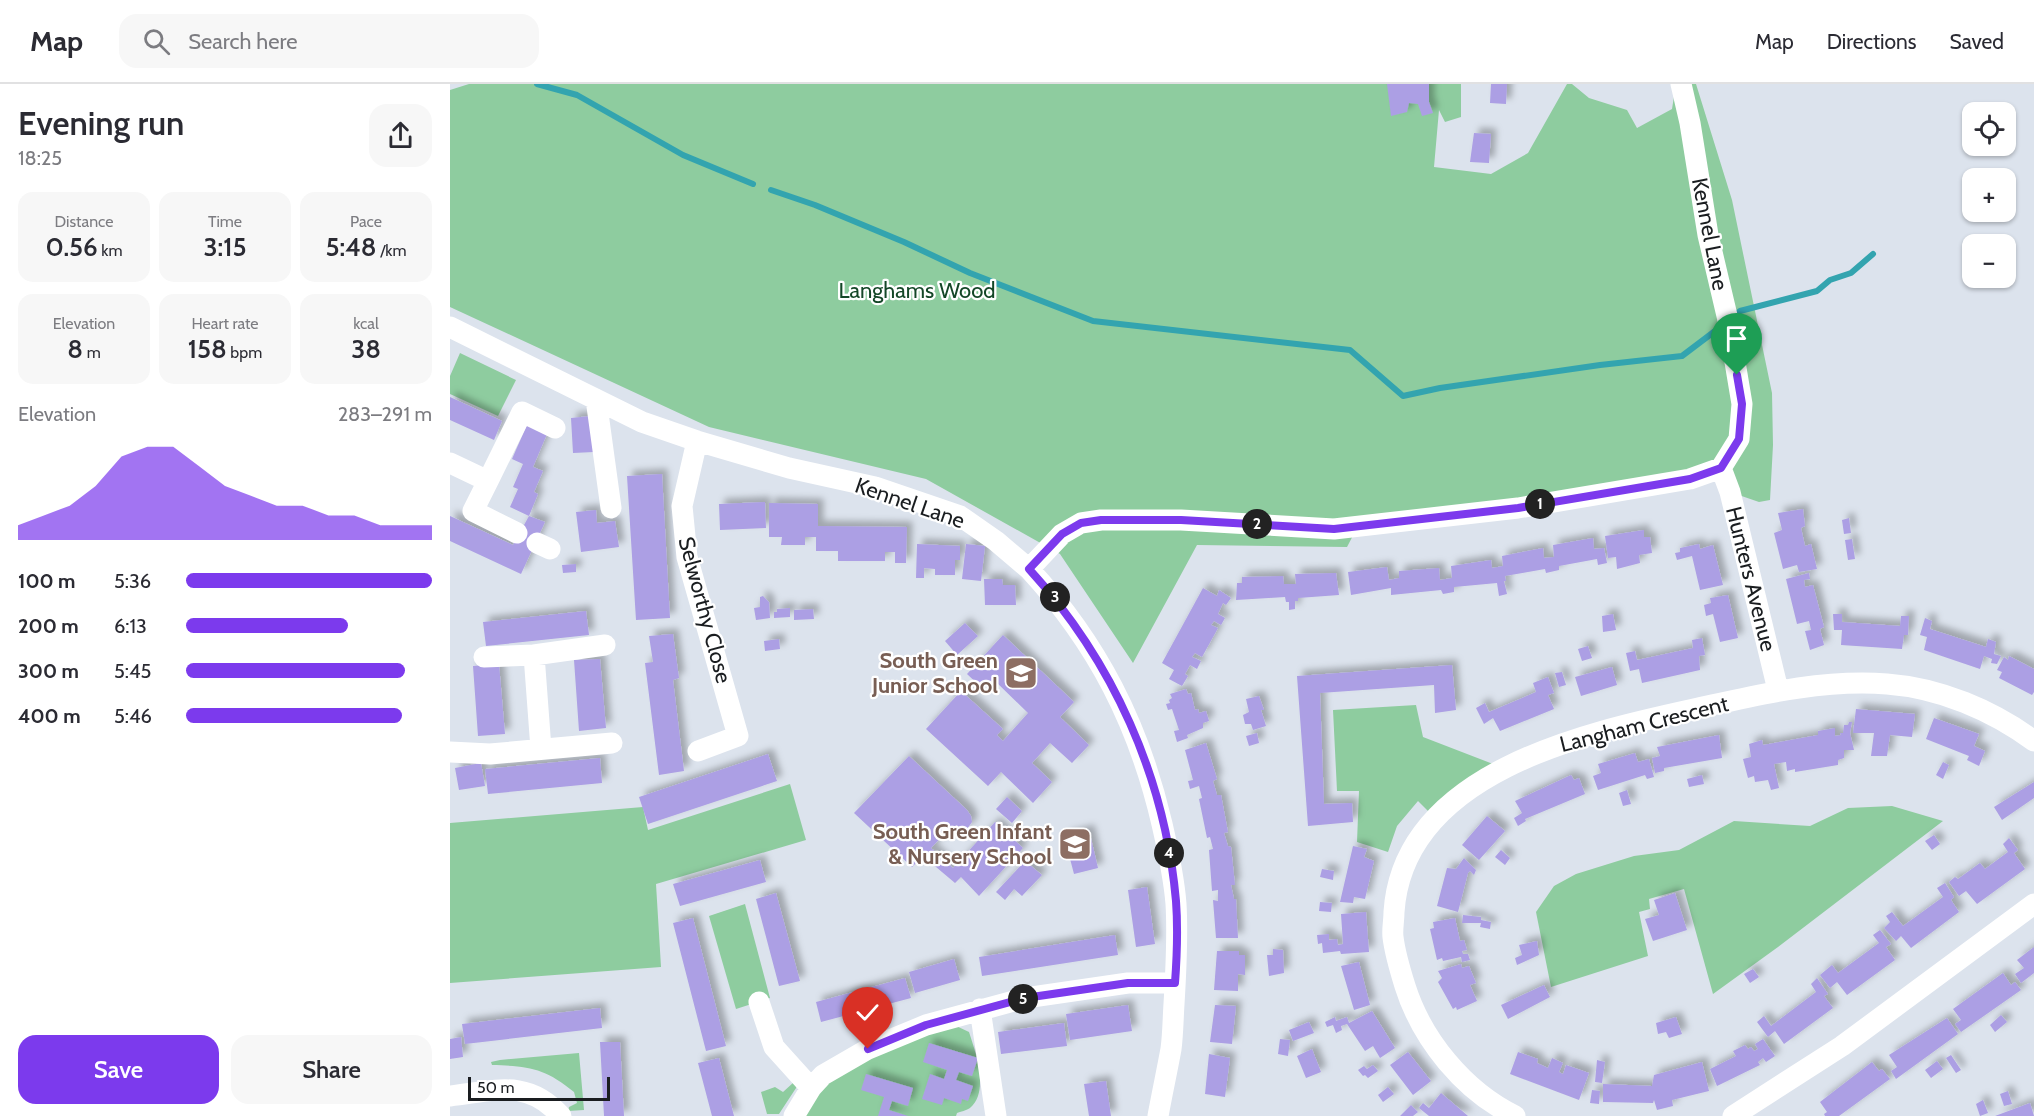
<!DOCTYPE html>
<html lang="en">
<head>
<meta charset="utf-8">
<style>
  :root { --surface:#fff; --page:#f7f7f7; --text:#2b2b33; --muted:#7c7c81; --line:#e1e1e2; --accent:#7c3aed }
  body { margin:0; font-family:Cabin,sans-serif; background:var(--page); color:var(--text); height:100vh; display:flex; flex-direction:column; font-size:22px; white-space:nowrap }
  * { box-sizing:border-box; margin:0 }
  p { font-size:20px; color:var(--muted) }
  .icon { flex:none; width:33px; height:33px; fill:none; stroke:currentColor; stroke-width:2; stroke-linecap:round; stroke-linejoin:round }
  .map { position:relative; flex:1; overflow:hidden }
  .drawer { display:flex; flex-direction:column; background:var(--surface); width:450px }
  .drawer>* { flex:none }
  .tools { position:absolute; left:1512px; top:18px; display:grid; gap:12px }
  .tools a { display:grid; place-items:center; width:54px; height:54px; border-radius:12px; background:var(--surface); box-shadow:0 2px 4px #0004; font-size:30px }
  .scale { position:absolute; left:18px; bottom:15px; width:142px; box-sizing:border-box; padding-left:6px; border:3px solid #1a1d20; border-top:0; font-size:16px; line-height:21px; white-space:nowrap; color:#1a1d20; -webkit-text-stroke:4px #fff; paint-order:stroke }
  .pin { position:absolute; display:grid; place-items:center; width:51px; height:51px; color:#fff; margin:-62px -26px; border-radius:50% 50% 50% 0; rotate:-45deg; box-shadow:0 0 6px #0007 }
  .pin .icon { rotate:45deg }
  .km { position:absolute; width:30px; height:30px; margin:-15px; border-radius:50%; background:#222; color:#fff; font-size:16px; line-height:30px; text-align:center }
  .round { display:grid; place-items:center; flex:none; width:63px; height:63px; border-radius:18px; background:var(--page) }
  .overview { display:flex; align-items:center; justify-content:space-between; height:102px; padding:0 18px }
  h1 { font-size:33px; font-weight:600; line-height:45px }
  .stats { display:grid; grid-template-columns:repeat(3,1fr); gap:9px; height:102px; padding:6px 18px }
  .stats div { display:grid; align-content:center; border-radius:15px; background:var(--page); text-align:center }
  .stats b { font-size:26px; font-weight:600 }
  .stats small { font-size:16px; font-weight:400 }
  .stats p { font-size:16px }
  .chart { height:168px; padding:12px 18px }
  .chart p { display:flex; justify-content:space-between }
  .chart svg { width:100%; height:108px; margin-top:6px; fill:var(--accent); opacity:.7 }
  .cta { display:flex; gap:12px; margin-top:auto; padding:12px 18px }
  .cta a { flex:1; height:69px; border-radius:18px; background:var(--accent); color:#fff; font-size:24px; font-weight:600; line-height:69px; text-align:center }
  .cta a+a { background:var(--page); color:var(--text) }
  ul { padding:0 18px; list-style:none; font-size:20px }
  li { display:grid; grid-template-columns:96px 72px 1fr; align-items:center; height:45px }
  li i { height:15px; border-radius:8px; background:var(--accent) }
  header { display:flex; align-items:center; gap:36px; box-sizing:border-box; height:84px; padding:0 30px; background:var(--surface); border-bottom:2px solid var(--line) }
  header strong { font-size:28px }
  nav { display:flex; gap:33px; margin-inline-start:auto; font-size:21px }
  .search { width:420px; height:54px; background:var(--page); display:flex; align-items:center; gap:15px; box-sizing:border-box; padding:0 21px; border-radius:18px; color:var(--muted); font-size:22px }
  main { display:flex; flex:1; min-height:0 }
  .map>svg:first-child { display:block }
  .green { fill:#8ecc9f }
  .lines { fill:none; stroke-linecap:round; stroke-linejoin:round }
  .stream { stroke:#33a4af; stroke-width:6 }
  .building { fill:#ac9fe4; filter:url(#shadow) }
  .minor { stroke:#fff; stroke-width:21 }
  .route-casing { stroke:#fff; stroke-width:12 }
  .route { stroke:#7c3aed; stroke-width:8 }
  .labels { text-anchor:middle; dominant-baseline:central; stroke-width:4.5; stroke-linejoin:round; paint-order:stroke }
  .street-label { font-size:22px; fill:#1a1d20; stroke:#fff }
  .park-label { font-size:22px; fill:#144727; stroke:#fff }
  .education-label { font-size:22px; font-weight:bold; fill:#785e54; stroke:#fff; text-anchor:end }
</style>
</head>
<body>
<header>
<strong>Map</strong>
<div class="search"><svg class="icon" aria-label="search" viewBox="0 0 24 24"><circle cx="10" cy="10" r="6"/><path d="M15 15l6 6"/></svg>Search here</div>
<nav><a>Map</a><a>Directions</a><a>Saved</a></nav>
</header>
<main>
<section class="drawer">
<div class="overview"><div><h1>Evening run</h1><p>18:25</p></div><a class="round"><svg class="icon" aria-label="share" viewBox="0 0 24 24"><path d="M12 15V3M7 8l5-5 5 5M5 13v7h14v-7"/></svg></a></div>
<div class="stats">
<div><p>Distance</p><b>0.56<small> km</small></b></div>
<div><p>Time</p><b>3:15</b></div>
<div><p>Pace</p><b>5:48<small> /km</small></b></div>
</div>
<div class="stats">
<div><p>Elevation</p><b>8<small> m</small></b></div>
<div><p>Heart rate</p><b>158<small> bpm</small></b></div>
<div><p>kcal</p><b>38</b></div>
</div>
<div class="chart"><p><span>Elevation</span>283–291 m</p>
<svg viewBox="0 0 160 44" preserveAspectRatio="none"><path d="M0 44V38L10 34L20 30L30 22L40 10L50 6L60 6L70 14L80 22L90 26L100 30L110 30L120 34L130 34L140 38L150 38L160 38V44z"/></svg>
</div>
<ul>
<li><b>100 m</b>5:36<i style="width:100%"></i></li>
<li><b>200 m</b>6:13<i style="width:66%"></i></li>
<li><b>300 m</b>5:45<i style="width:89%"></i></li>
<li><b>400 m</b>5:46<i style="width:88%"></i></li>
</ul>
<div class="cta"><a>Save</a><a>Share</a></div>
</section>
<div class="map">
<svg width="1584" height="1032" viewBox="0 0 1584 1032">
  <defs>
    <filter id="shadow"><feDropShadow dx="5.5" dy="-5.5" stdDeviation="3" flood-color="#0004"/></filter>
  </defs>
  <rect width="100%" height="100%" fill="#dce3ed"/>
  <path class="green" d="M19,0h992v33l-16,5 -6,-12 -5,57 57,7 37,-21 39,-69h5l17,14 38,12 10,18 35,-19 4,-25h20l36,116 40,193 1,52 -3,55 -11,2 -29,-10 -6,-13 -366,47 -11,21 -150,-2 -64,118 -73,-109 -134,-75 -217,-52 -259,-120v-217z
    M10,269l56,27 -18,36 -48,-22v-18z
    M966,621l7,32 83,32 -71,49 -17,-17 -21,25 -9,26 -31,-10 2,-51h-22l-4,-81z
    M340,700l16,56 -150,44 5,83 -211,16v-160l193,-16 5,23z
    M1442,722l51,15 -165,126 -65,47 -29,-105 -35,10 1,10 -11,3 9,44 -97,31 -15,-75 18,-26 22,-12 58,-18 45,-6 55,-29 76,5 38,-18z
    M295,820l25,94 -34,11 -27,-93z
    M502,940l17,8c6,19 21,59 1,76 -3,2 -10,4 -13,5l-1,3h-155l6,-14 39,-34z
    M129,969l5,57 -16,1 1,-4 8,-4 -3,-11c-29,-24 -45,-26 -82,-27l-1,-3 9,-2z
    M344,998l4,3 -19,29h-12l-6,-22 14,-5 8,5z"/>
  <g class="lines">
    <path class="stream" d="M87,0l40,11 106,60 70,29
      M321,106l44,15 89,37 66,31 123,48 257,29 53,46 37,-8 160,-23 82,-9 41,-31
      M1281,234l9,-7 77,-20 13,-11 21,-7 22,-19"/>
  </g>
  <path class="building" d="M937,0h42v18l4,11 -11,3 -4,-12 -9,-1 -2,9 -16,4z
    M1041,0h16l-1,20 -16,-1z
    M1024,49l17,1 -2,29 -19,-1z
    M0,313l52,24 -8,19 -44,-20z
    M141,332l3,36 -21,1 -2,-35z
    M77,341l20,9 -14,33 10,4 -9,21 4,2 -9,22 16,6 -24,52 -71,-33v-25l63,29 16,-29 -19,-9 8,-18 -5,-2 10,-23 -11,-5z
    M212,390l8,144 -34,2 -9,-144z
    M315,418l1,26 -46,2 -1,-26z
    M319,419l49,1v22l89,1 -1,36h-11v-11h-10v9h-47v-10h-22v-14h-11v8h-24l1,-8h-13z
    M1353,425l2,17 -4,2 4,18 6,-2 6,25 -18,3 -2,-7 -14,4 -9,-36 8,-3 -4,-17z
    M146,426l1,13 18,-2 4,26 -38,5 -5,-40z
    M1399,434l2,15 -7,1 -2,-14z
    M1194,446v7h6l2,16 -13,2 1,8 -23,6 -1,-12 -8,1 -3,-22z
    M1143,454l1,11 10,-1 3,15 -9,2 -1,-6 -38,7v4l-13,3 -1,-4 -40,7 1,5h-2l3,13 -8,2 -2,-13 -43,4v5l-11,2 -2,-4 -50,5v-7l-40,7 -3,-23 39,-5 2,13 10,-2v-7l40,-3 1,12 12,-2 -1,-12 40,-6 1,8 11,-2 -1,-10 41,-8 1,10 10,-1 -1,-12z
    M1402,455l3,20 -7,1 -3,-20z
    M467,460l43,2v14h-5v15h-20v-6l-11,-1v10h-8z
    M516,460l19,2 -4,35 -19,-2z
    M1249,460l1,5 13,-4 10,40 -23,5 -8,-34 -15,4 -2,-7 5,-1v-4z
    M126,480v8l-13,1 -1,-8z
    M886,489l3,22 -41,3v3h-3v8l-6,1v-8h-3l-1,-5 -49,3 1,-17h5v-6l41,-1 1,8h12l-1,-10z
    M1359,489l1,6 -6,1 1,7 8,-2 11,42 -4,2 4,16 -14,5 -5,-19 6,-1 -2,-9 -12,3 -11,-45z
    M534,495h18l1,6h12l1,20h-31z
    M753,504l14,8 2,-6 12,8 -5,7 -3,-2 -5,11 7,4 -4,7 -7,-4 -3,4 7,3 -16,29 -7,-4 -3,4 9,4 -4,8 -7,-4 -5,9 3,2 -6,10 -13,-7 5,-9 -12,-7z
    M1278,511l10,43 -18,4 -7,-28 -7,2 -2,-11 7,-2 -1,-5z
    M313,512l6,6 1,16 -14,2 -2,-12 6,-1v-10z
    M340,524v9l-16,1v-6h3v-3z
    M363,525l1,10 -20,1v-10z
    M136,527l3,24 -103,11 -3,-24z
    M1163,530l3,16 -13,2 -1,-16z
    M1383,530h9v8l58,4 1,-10h8l-1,19h-4l-2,14 -61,-4 1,-15h-8z
    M1475,534l7,3 -2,8 56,18 2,-8 8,3 -2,12 7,2 -4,8 -6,-1 1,-4 -8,-3 -4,13 -56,-19 3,-13 -7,-2z
    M515,539l13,13 -21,19 -12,-14z
    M223,550l6,44 -6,2 11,91 -25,4 -14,-112 8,-1 -4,-26z
    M553,551l71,67 -14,15 29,28 -17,18 -22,-20 -18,20 20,19 -19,21 -32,-31 -13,14 -62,-57 35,-38 42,38 -6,6 6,6 25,-28 -35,-34 -10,10 -16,-15z
    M1252,554l3,17 -6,1 1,14 -58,13 -3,-14 -9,2 -4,-18 9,-2 2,9 56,-12 -1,-8z
    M329,555l1,10 -15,2 -1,-10z
    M1138,562l4,12 -10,3 -4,-12z
    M1559,572l25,13v23l-2,3 -33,-17 3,-6 -5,-2 7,-13 4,3z
    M150,575l6,69 -27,3 -5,-71z
    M49,580l6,70 -27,2 -5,-70z
    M1002,581l4,45 -21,3 -1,-28 -114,8 4,111 28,-1 1,19 -45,4 -11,-150z
    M1162,583l5,18 -36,11 -6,-19z
    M1112,588l4,13 -7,2 -4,-14z
    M1098,593l6,16 -6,2 6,14 -54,22 -7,-13 -9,6 -8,-16 9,-5 4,9 47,-20 -3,-9z
    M736,605l2,5 3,-1 4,17 3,-1 1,4 7,-2 3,10 -6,2v5l-16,7 1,3 -11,4 -3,-11 5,-1 -7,-21 -4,1 -2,-6 4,-1 -1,-3 3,-2 -2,-4z
    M809,612l5,14h-3l5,16 -13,4 -2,-6h-6l-2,-9 6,-3 -3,-13z
    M1406,625l59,5 -3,23 -22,-2 -3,21h-16l3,-23h-21z
    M1484,634l45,16 -5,12 11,5 -6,15 -12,-6 2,-4 -43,-17z
    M1399,638h3l-2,11 4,17h-10v8l-6,2v5l-43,7v-3l-8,2 -1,-9 -12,2 5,24 -8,2 -3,-10 -13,2 -1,-6 -6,2 -5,-19 8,-2 -2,-13 13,-4 1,5 55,-10v-4l17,-3v8l6,-1 -1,-2h3l1,-8h4z
    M807,649l2,10 -10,3 -3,-10z
    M1269,651l3,23 -58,10v3l-9,2 -3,-15 8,-2 -3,-9z
    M756,659l11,36 -4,2 4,14h4l7,37 -4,1 4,13 3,1 4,38h-4l3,14h2l2,39h-22l-3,-38 5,1v-11l-6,1 -3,-41 4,-1 -3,-12 -3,1 -8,-39 3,-1 -3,-12 -9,3 -2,-8 5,-1 -8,-30z
    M1185,669l3,9 11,-3 5,18 -7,2 -2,-4 -47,15 -5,-14 8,-3 -3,-9z
    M318,670l9,27 -129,43 -9,-27z
    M459,672l58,54 4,6 1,6 -5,7 -8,1 -7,-4 -21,22 22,20 42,-46 28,26 -44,48 -18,-19 -6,6 -32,-27 -11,11 -58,-54z
    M150,674l2,25 -114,11 -3,-25z
    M1493,678l6,3 -6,14 -7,-4z
    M31,679l4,23 -26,4 -4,-22z
    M1121,691l3,5 5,-2 6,16 -60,25 1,2 -8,5 -4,-8 8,-5 -7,-12z
    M1252,691l2,9 -15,3 -2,-8z
    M1584,698v16l-32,22 -8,-13z
    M1177,706l4,14 -8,2 -4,-13z
    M557,713l15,14 -10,12 -16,-14z
    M1037,732l18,15 -26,29 -17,-15z
    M639,746l9,38 -24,6 -10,-38z
    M1484,751l6,9 -8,6 -7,-9z
    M1559,754l9,12 -4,3 11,16 -48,35 -11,-13 -7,5 -10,-14 6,-5 3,2 22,-16 5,6 23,-17 -5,-8z
    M903,762l14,3 -3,8 10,4 -9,38 -11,-2 -1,6 -13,-1z
    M1051,766l9,8 -5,7 -10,-8z
    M1014,774l12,12 -2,5 -4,-4 -2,2 -10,39 -21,-6 10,-38 9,1z
    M310,776l6,22 -86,24 -7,-22z
    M575,777l17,14 -20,21 -8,-7 -9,11 -9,-8z
    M872,785l12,2 -1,9 -13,-3z
    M1495,799l9,14 -3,3 8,12 -48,36 -10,-12 -5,5 -12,-13 6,-6 -4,-6 6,-4 11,14 40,-29 -6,-9z
    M697,803l8,57 -19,3 -8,-57z
    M326,809l24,88 -21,5 -23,-87z
    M1225,809l12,37 -34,11 -8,-22 14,-4 -5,-15z
    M870,818l12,1 -1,9 -12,-1z
    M916,828l3,40 -28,2 -1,-3 -17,2 -1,-10 -4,1 -1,-9 12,-1v6l8,-1 1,6 5,-1 -2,-30z
    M1013,831l18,2v3l10,2 -1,7 -10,-2 1,-4h-19z
    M243,834l33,128 -20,5 -33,-128z
    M1005,834l5,23 4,-1 3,10 -5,1 1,3h5l2,6 -8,2 -1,-5 -18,4 -1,-3 -5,2 -7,-31 4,-1 -1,-6z
    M1430,846l11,14 -5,3 9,13 -48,35 -10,-13 -7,6 -10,-13 12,-10 6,8 41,-30 -6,-8z
    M665,851l3,20 -136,21 -3,-19z
    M1087,857l2,14 -22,10 -2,-7 7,-3 -3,-10z
    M1584,863v26l-13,10 -6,-9 9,-6 -7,-8z
    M823,865l10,1 1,23 -15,3 -2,-21h6z
    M767,867h22v4h6v20l-7,-1v17l-24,-1z
    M504,875l6,21 -45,13 -6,-21z
    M909,878l11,43 -16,5 -13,-44z
    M1011,880l1,4 7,-2 7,17 -6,2 7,16 -20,9 -1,-3 -3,2 -15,-27 4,-4 -4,-7z
    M1303,885l6,8 -9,6 -6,-9z
    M1553,889l8,12 4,-3 6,8 -60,42 -6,-8 6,-4 -8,-11z
    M455,894l6,20 -90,24 -5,-20z
    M1367,894l11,16 -4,2 9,12 -49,36 -9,-13 -7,6 -11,-15 7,-6 7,10 45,-34 -5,-8z
    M1094,901l6,12 -42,22 -7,-14z
    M678,921l4,26 -62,9 -4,-26z
    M765,921l21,1 -4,38 -22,-2z
    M150,924l2,20 -137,16 -3,-20z
    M922,927l23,37 -15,10 -7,-12 -8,5 -18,-27 -6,2 1,4 -6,3 -3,-8 -6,2 -2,-5 10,-5 1,4 11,-4 2,6z
    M1551,931l6,7 -12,10 -5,-7z
    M1226,933l6,17 -13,4 -3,-6 -8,2 -2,-11z
    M1497,934l11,16 -62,45 -5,-8 6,-4 -8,-12z
    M859,938l5,11 -21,8 -4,-11z
    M614,939l3,23 -66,8 -3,-22z
    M11,953l2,20 -13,2v-20z
    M830,955l10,1 -2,16 -10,-2z
    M1313,955l12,17 -9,6 -3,-4 -5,4 2,3 -43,21 -7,-17 26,-13 -3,-5 12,-6 3,4 3,-2 3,4 4,-2 -3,-5z
    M150,958h20l4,74h-20z
    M479,959l49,15 -6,18 -13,-4 -3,8 17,6 -5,15 -6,-2 -1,5 -17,-6 -2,7 -20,-6 8,-25 14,5 3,-9 -24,-8z
    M862,965l9,23 -15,6 -9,-22z
    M958,968l23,29 -18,14 -23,-30z
    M1068,968l20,7 -1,4 11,5 4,-10 11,5 -4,9 4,2 3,-9 23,8 -10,27 -69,-26z
    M759,970l21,4 -5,39 -20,-3z
    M1501,971l10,15 -5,3 -10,-15z
    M269,974l15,58h-22l-14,-53z
    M1147,976l8,2 -3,21 -7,-1z
    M1487,977l6,8 -12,9 -6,-8z
    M1252,978l7,29 -37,9 1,6 -16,4 -3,-10 -1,3 -50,-1v-18l49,2 2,-11z
    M1422,978l7,9 3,-2 8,10 -51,37h-14l-1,-2 3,-2 -7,-10z
    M923,981l5,6 -10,7 -3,-3 -2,1 -5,-6 6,-4 3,3z
    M416,990l47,14 -5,18 -16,-5 -3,9 19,6h-30l6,-19 -23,-7z
    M656,997l5,35h-22l-5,-32z
    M938,1003l6,7 -11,8 -5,-7z
    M1142,1006l8,1 -1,13 -9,-1z
    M1558,1007l4,13 -8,2 -4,-12z
    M991,1009l27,23h-39l-10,-8 4,-5 6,5z
    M1533,1016l5,13 -8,3 -4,-12z
    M1580,1019l4,13h-39z
    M961,1021l7,7 -5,4h-13z"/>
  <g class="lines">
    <path class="minor" d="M0,243l192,95 55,19 92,27 86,19 85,29 36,25 33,28 33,-35 19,-11 20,-3h80l153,9 184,-21 172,-29 31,-11 18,-29 3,-35 -14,-84 -20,-85 -18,-112 -9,-39
      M146,315l15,109
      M247,357l-15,65 5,51 51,179 -40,15
      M0,379l38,18 -15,30 44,22
      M1271,384l9,24 48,198
      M38,397l34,-69 33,16
      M87,459l13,6
      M579,485c69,75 110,156 133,255 6,26 12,53 14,80 2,33 0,67 -2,100 -1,15 -1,30 -3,45 -4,22 -9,45 -13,67
      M34,573l50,-2
      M91,665l-7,-94 71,-10
      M0,668l40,2 122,-11
      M309,918l15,45 37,41
      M530,925l16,107
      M0,1012c45,-5 77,-18 111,20
      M344,1032l17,-28 12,-13 45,-26 58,-24 99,-27 103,-15h47
      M1065,1032c-51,-25 -93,-76 -110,-130 -5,-16 -10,-32 -12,-49 -1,-8 1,-16 1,-25 9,-139 190,-179 300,-203 64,-14 127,-30 193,-25 53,4 105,26 147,57
      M1283,1032l109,-70 192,-142"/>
  </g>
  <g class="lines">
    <g class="route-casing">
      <path id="route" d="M418,965l58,-24 99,-27 103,-15h47c2,-27 3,-55 1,-82 -11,-124 -63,-240 -147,-332l33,-35 19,-11 20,-3h80l153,9 184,-21 172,-29 31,-11 18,-29 3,-35 -5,-29"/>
    </g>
    <use href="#route" class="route"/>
  </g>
  <defs>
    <g id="school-square" transform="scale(1.725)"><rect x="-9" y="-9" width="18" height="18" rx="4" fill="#8d6e63" stroke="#fff"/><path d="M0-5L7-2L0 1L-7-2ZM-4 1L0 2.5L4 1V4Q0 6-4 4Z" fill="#fff"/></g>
  </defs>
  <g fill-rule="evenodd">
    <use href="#school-square" x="571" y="589"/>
    <use href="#school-square" x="625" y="760"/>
  </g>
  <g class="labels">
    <g class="street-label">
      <text transform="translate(1260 150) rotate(79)">Kennel Lane</text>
      <text transform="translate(460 419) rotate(19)">Kennel Lane</text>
      <text transform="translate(1301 495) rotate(76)">Hunters Avenue</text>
      <text transform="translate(255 526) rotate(75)">Selworthy Close</text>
      <text transform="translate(1194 640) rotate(-14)">Langham Crescent</text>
    </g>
    <g class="park-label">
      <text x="467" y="206">Langhams Wood</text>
    </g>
    <g class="education-label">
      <text x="548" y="576">South Green<tspan x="548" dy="25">Junior School</tspan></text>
      <text x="602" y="747">South Green Infant<tspan x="602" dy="25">&amp; Nursery School</tspan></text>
    </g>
  </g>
</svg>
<div class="tools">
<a><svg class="icon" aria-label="locate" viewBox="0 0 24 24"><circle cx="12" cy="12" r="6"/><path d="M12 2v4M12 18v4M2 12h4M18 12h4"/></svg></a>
<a>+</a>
<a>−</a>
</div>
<div class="scale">50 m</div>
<div class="pin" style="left:1287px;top:291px;background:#1e9e55"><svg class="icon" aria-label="arrive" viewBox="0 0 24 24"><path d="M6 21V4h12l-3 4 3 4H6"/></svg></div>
<div class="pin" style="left:418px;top:965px;background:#d93025"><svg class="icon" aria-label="check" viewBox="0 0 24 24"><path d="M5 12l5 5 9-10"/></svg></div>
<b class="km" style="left:1090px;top:420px">1</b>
<b class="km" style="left:807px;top:440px">2</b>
<b class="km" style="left:605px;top:513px">3</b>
<b class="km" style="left:719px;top:769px">4</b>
<b class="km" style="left:573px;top:915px">5</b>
</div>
</main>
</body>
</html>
